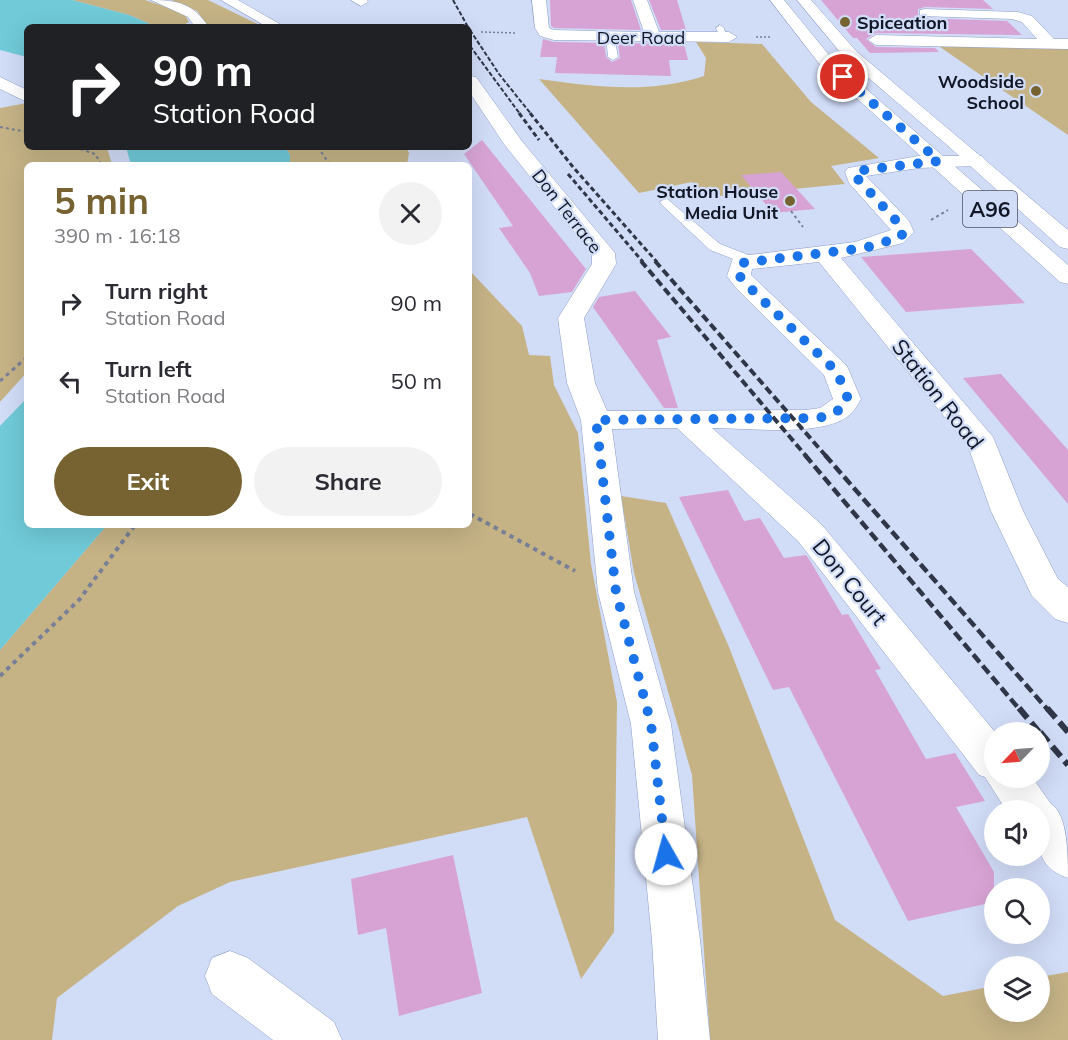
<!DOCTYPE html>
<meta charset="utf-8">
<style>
body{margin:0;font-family:Mulish,sans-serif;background:#f2f2f3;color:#2b2b33;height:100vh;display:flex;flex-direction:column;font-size:22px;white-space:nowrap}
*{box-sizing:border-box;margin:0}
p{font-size:20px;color:#7c7c81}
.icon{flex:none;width:33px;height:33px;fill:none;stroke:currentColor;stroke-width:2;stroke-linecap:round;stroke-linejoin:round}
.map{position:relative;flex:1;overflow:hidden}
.sheet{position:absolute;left:24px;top:162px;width:448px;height:366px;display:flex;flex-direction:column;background:#fff;border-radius:9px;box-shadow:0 6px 24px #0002}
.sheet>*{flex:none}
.guide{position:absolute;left:24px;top:24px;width:448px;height:126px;border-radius:9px;box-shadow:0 6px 24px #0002;background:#202124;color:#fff;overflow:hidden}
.needle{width:39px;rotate:245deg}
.tools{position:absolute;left:984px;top:722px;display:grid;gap:12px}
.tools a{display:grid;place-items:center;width:66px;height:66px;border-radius:50%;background:#fff;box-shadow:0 6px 24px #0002;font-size:30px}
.pin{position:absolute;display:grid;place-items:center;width:51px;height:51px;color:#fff;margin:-26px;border:3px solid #fff;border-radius:50%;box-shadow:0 2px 6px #0007}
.me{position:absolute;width:66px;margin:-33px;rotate:353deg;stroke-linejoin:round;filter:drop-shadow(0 0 4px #0008)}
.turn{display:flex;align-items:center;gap:21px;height:126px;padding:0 30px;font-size:27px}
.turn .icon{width:78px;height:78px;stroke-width:2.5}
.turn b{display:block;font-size:42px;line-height:51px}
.round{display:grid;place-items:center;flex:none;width:63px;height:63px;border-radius:32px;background:#f2f2f3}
.head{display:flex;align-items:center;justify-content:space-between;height:102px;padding:0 30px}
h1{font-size:36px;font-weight:700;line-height:45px;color:#776332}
.action{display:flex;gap:12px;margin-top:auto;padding:12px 30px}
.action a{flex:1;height:69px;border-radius:36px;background:#776332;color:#fff;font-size:24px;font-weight:700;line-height:69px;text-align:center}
.action a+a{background:#f2f2f3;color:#2b2b33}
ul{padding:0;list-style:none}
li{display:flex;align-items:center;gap:18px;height:78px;padding:0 30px}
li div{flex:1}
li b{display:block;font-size:22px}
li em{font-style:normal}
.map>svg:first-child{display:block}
</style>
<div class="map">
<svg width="1068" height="1040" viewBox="0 0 1068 1040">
<rect width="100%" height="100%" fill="#d1dcf7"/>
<g fill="#c5b386">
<path d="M 72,0 L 145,0 L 184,13 L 189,22 L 179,27 L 157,27 L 129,15 Z"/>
<path d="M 171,0 L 208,0 L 264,27 L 208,27 L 197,11 Z"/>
<path d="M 696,42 L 762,44 L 811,102 L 879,158 L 831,166 L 845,184 L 709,197 L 692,182 L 639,193 L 539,79 C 595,87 649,94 704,76 L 706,58 Z"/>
<path d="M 948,44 L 1068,46 L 1068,135 L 940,47 Z"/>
<path d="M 27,103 L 27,147 L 107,147 L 112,165 L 27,165 L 27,372 L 0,402 L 0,108 Z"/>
<path d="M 285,147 L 406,147 L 409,153 L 407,165 L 290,165 L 290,155 Z"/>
<path d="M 470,271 L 522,326 L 529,355 L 550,356 L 554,385 L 578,433 L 591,564 L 617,702 L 614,932 L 581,979 L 527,817 L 230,882 L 178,906 L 57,998 L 52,1040 L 0,1040 L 0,650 L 107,525 L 470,525 Z"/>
<path d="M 621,496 L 666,503 L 729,647 L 835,920 L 943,996 L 994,986 L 994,1011 L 1040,1011 L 1040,977 L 1068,972 L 1068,1040 L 710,1040 L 692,775 L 634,573 Z"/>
</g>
<g fill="#70cad8">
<path d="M 0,0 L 72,0 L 129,15 L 157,27 L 27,27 L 27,57 L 0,50 Z"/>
<path d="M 126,147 L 285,147 L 290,155 L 290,165 L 131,165 Z"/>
<path d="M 27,398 L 27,525 L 107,525 L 0,650 L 0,426 Z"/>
</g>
<g fill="#d7a3d4">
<path d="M 550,0 L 631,0 L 641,30 L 554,28 L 551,26 Z"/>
<path d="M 649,0 L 677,0 L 686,30 L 661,30 Z"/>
<path d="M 821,0 L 983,0 L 993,9 L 925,7 L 918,9 L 918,16 L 920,18 L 1007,21 L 1022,35 L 876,33 L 866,39 L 876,47 L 935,48 L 939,52 L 870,53 L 857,38 L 853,38 Z"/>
<path d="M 543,39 L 554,42 L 604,43 L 606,57 L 612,62 L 620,58 L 618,43 L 684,44 L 688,60 L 669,60 L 671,76 L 555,73 L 557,57 L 540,57 Z"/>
<path d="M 482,140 L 586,269 L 572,292 L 539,296 L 530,273 L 499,228 L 513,226 L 464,154 Z"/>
<path d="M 781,172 L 815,209 L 773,213 L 741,175 Z"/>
<path d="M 971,249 L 1025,303 L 906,312 L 861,257 Z"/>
<path d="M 635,291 L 671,337 L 657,340 L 678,408 L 664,408 L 593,307 L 599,297 Z"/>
<path d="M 1001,374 L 1068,450 L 1068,504 L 963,378 Z"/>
<path d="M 728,490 L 744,521 L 760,518 L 784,558 L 806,555 L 809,559 L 842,615 L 848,614 L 881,669 L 875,670 L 926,759 L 955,753 L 985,801 L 956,807 L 994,872 L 994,902 L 908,921 L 789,687 L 773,690 L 679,497 Z"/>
<path d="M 453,855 L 482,993 L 399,1016 L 386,928 L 358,935 L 351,879 Z"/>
</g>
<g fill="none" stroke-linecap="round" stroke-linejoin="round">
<g stroke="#8d9dc7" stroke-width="1">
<g id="lane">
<path d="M 720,25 L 724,28 L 727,39 L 720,37 L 716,28 Z"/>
<path d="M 610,33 L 614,36 L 618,57 L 613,60 L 608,57 L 606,36 Z"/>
<path d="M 666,198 L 720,244 L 759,259 L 759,265 L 749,265 L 710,250 L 662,205 L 660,202 Z"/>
</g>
</g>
<g stroke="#8d9dc7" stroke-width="1">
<g id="street">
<path d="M 151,0 C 179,0 193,4 209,27 L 195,27 L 188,17 Z"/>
<path d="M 221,0 L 238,0 L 285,27 L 267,27 Z"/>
<path d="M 351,0 L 367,0 L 368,2 L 361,6 Z"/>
<path d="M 532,0 L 546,0 L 549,28 L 554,30 L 644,32 L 633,0 L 647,0 L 659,32 L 729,32 L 737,37 L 729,42 L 554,40 L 540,36 L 535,28 Z"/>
<path d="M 925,9 L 1018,12 L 1032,16 L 1054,39 L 1068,39 L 1068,49 L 876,45 L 868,40 L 876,35 L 1037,39 L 1022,22 L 1012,19 L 920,16 L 920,10 Z"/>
<path d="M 470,76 L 476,77 L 521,140 L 615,253 L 616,264 L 584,318 L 595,383 L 607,411 L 806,410 L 820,408 L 833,399 L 824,375 L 736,288 L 727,276 L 733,258 L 741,256 L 855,242 L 891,230 L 849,183 L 845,172 L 848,168 L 919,156 L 982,156 L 985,160 L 982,164 L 975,166 L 919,168 L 866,176 L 909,221 L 914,232 L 903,243 L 841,258 L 993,437 L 1023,511 L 1058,579 L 1068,587 L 1068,623 L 1055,619 L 1032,596 L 991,511 L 968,446 L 819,262 L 752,269 L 751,275 L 847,366 L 861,399 C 857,406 853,413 847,417 C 818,437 747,428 712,428 L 822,525 L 995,732 L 994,777 L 1032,777 L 1051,804 C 1068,814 1068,857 1068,878 C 1032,865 1040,843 1040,810 L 1006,810 L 985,777 L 979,775 L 798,541 L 677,428 L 612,429 L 634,592 L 671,724 L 700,940 L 710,1040 L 658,1040 L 652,940 L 631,724 L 598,592 L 581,420 L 567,383 L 558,318 L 592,264 L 592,254 L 504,144 L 470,93 Z"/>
<path d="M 0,77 L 27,90 L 27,102 L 0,89 Z"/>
<path d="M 230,951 L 248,958 L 334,1022 L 342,1040 L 273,1040 L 212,994 L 205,976 L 212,958 Z"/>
</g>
</g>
<g stroke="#8d9dc7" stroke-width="1">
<g id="primary">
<path d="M 770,0 L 784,0 L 833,60 L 1068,265 L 1068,284 L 1060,282 L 821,66 Z"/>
<path d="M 797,0 L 811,0 L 857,52 L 1068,230 L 1068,249 L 1060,247 L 946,144 L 845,58 Z"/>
</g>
</g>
<g stroke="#778095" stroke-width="1.5" stroke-dasharray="2 2" stroke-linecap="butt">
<path d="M 481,32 L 517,33"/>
<path d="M 756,37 L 772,37"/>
</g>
<g stroke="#778095" stroke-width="2" stroke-dasharray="3 3" stroke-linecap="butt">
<path d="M 0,127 L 27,132"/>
<path d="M 75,147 L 95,154 L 102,165"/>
<path d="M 318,147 L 330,165"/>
<path d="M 791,211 L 803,227"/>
<path d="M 931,220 L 948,210"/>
</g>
<path stroke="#778095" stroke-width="3" stroke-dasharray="4 4" stroke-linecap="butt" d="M 0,381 L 27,357"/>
<g stroke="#778095" stroke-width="4" stroke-dasharray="4.5 4.5" stroke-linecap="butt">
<path d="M 470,514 L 575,571"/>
<path d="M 0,676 L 79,600 L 135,525"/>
</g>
<use href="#lane" fill="#fff" fill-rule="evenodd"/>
<use href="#street" fill="#fff" fill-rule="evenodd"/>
<use href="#primary" fill="#fff" fill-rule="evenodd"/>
<g stroke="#2f3647" stroke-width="2" stroke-dasharray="4.5 2" stroke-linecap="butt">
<path d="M 453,0 L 468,27"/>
<path d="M 470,30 L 499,74 L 531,114"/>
<path d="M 470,46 L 520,114"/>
</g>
<g stroke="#2f3647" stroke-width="3" stroke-dasharray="5 3" stroke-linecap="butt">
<path d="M 519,113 L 539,140"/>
<path d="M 530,113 L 573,167 L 657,262"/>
<path d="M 568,174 L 643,262"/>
</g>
<g stroke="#2f3647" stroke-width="4" stroke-dasharray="8 4" stroke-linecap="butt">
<path d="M 641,261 L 806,456"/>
<path d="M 655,261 L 826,456"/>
</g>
<g stroke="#2f3647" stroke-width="4.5" stroke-dasharray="10 4.5" stroke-linecap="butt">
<path d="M 805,455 L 1020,710"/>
<path d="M 825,455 L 1048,710"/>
</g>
<g stroke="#2f3647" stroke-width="6" stroke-dasharray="13 6" stroke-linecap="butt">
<path d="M 1019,708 L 1039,732"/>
<path d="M 1047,708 L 1068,732"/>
<path d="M 1040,732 L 1068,765"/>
</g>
</g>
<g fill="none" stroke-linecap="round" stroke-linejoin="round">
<path stroke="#1a73e8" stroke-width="10" stroke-dasharray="0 18" d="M 666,854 L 651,724 L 616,592 L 596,420 L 818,418 C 831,415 841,412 848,399 L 837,372 L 745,283 C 739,276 736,272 741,263 L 865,248 L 901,237 L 903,232 L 901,226 L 854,175 L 864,170 L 939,161 L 843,77"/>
</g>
<g fill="#776332" stroke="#d1dcf7" stroke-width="2">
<circle cx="845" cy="22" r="6"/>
<circle cx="1036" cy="91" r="6"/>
<circle cx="790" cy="201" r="6"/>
</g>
<g text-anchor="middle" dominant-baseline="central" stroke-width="4.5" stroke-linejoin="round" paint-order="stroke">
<g font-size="18" font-weight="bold" fill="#111726" stroke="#d1dcf7" text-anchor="end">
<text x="857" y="22" text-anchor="start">Spiceation</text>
<text x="1024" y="81">Woodside<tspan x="1024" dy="21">School</tspan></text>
<text x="778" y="191">Station House<tspan x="778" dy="21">Media Unit</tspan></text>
</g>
<g font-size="18" fill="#111726" stroke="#d1dcf7">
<text x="641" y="37">Deer Road</text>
<text transform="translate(567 211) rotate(52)">Don Terrace</text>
</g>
<rect fill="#d1dcf7" stroke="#4b5265" stroke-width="1.5" x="963" y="191" width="54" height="36" rx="4.5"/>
<g font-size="21" font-weight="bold" fill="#111726">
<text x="990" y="209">A96</text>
</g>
<g font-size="22" fill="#111726" stroke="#d1dcf7">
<text transform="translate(938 394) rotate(52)">Station Road</text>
<text transform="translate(850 582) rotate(51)">Don Court</text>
</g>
</g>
</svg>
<div class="tools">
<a><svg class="needle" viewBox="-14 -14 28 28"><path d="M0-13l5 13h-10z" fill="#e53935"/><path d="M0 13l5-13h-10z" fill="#7c7c81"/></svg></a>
<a><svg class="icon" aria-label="sound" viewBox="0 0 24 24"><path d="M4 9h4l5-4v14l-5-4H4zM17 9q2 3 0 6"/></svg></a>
<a><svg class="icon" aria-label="search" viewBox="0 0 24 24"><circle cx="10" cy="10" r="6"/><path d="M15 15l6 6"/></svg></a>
<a><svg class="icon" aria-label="layers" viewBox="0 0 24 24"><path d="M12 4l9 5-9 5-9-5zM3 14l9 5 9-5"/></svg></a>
</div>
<div class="pin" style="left:843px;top:77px;background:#d93025"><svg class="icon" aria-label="arrive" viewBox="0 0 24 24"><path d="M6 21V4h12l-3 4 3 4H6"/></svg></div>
<svg class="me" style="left:666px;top:854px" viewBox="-20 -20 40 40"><circle r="19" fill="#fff"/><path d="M0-13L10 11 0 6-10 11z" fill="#1a73e8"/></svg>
<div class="guide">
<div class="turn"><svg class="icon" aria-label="right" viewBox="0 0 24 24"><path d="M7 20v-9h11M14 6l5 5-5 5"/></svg><div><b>90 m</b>Station Road</div></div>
</div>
<section class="sheet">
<div class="head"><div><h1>5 min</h1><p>390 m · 16:18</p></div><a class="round"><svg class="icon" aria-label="close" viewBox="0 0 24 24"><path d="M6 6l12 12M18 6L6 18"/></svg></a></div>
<ul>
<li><svg class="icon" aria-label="right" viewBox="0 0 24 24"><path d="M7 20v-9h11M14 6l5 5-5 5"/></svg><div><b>Turn right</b><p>Station Road</p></div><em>90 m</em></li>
<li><svg class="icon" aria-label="left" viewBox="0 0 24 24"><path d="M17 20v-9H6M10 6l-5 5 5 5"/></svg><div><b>Turn left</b><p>Station Road</p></div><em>50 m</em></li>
</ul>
<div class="action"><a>Exit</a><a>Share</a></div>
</section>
</div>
